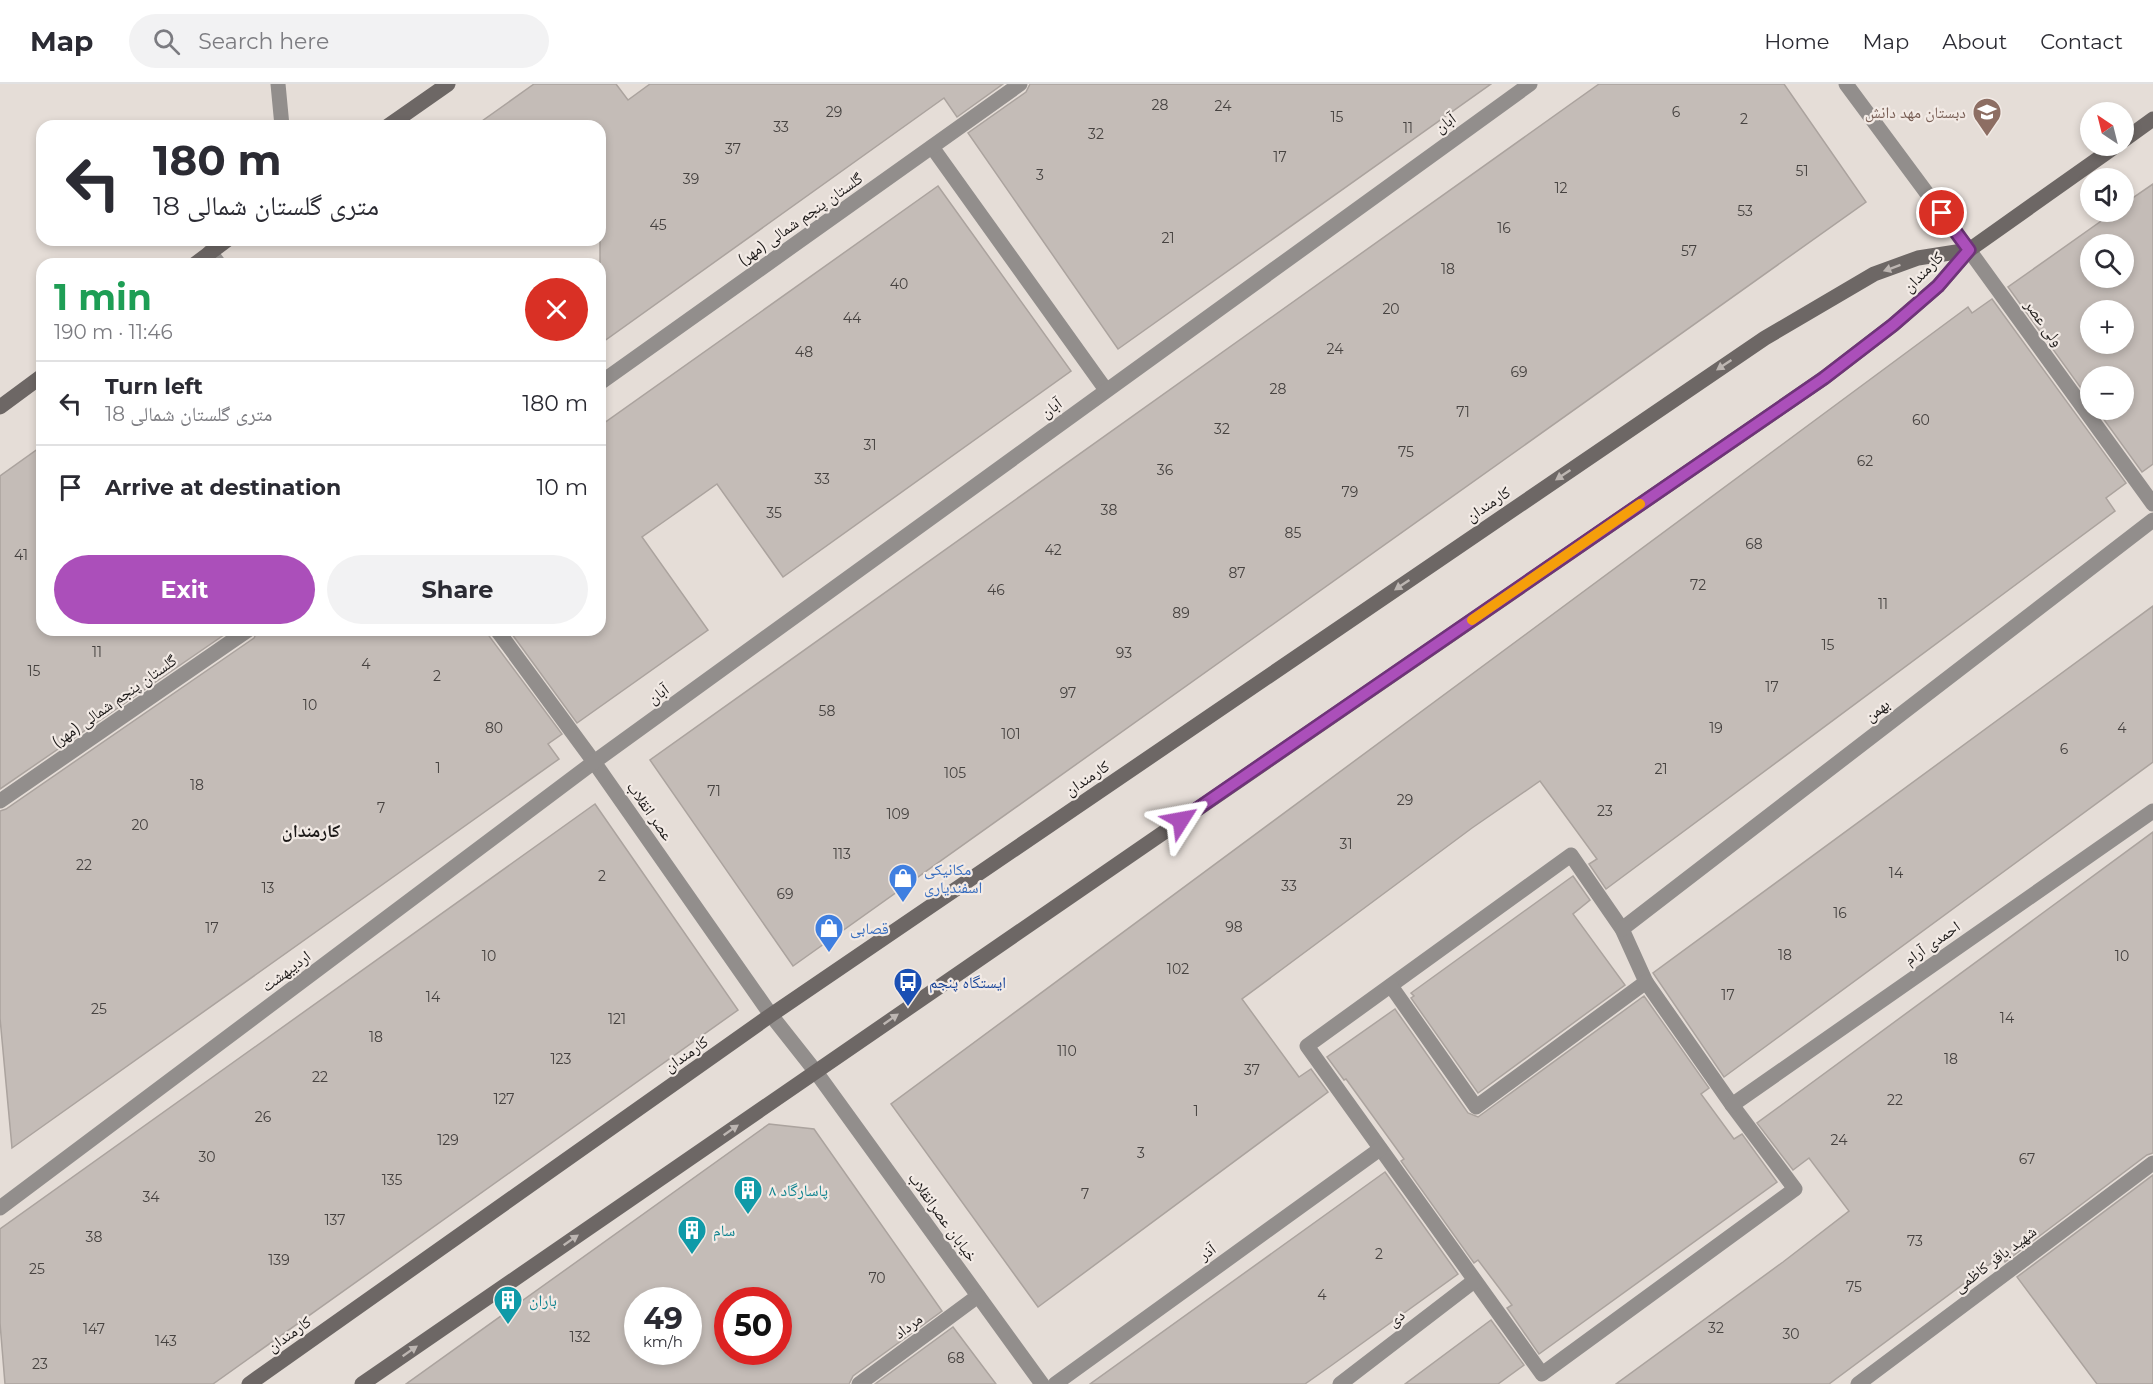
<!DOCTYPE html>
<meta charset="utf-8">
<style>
body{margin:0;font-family:Montserrat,"Noto Naskh Arabic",sans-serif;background:#f2f2f3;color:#2b2b33;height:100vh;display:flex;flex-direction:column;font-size:22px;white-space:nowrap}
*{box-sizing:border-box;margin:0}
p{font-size:20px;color:#7c7c81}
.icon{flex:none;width:33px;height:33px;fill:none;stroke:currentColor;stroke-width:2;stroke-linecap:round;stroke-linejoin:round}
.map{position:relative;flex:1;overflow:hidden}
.details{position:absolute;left:36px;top:174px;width:570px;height:378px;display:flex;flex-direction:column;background:#fff;border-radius:18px;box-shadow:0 3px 9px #0003}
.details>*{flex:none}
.top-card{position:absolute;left:36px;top:36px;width:570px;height:126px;border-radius:18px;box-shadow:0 3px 9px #0003;background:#fff;color:#2b2b33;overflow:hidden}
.needle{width:39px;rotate:325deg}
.controls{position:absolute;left:2080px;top:18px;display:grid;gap:12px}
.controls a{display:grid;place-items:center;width:54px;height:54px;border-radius:50%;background:#fff;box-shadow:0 3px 9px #0003;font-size:30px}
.speed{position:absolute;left:624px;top:1203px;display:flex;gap:12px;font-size:30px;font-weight:700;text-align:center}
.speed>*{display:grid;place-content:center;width:78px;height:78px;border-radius:50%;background:#fff;box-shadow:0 3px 9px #0003;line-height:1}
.speed small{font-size:15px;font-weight:400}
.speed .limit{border:9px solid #d22;background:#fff;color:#111}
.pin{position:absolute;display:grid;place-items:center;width:51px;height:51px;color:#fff;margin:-26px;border:3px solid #fff;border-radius:50%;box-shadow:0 2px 6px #0007}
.me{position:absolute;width:66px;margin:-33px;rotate:56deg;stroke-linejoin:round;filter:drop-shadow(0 0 4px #0008)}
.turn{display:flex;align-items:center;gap:21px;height:126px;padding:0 18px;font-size:27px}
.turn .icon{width:78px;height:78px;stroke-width:2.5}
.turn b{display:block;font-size:42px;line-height:51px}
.round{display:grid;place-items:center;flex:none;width:63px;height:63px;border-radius:32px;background:#f2f2f3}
.overview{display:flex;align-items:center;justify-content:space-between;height:102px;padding:0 18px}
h1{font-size:36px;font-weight:700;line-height:45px;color:#1e9e55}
.action{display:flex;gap:12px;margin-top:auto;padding:12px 18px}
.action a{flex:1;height:69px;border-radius:36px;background:#ab4fba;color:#fff;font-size:24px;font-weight:700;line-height:69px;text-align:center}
.action a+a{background:#f2f2f3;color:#2b2b33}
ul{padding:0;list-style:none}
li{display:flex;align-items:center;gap:18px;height:84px;padding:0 18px;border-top:2px solid #e1e1e2}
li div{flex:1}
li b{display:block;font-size:22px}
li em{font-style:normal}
header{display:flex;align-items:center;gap:36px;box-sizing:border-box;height:84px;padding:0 30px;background:#fff;border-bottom:2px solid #e1e1e2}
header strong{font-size:28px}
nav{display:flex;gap:33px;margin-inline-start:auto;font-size:21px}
.search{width:420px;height:54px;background:#f2f2f3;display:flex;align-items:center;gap:15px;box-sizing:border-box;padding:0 21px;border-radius:33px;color:#7c7c81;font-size:22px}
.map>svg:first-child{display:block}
</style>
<header>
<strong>Map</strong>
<div class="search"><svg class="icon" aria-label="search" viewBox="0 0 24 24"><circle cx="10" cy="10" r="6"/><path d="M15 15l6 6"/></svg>Search here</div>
<nav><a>Home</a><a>Map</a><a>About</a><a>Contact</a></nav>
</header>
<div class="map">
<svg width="2153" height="1300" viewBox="0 0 2153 1300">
<rect width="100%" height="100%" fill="#e5ddd7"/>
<g fill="#c4bcb7" stroke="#aba39e" stroke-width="1.5" fill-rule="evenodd">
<path d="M 534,0 L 616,0 L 628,16 L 650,0 L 1003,0 L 957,33 L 944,14 L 600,260 L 600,42 L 475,42 Z"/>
<path d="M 1030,0 L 1491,0 L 1118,265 L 968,49 L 1026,8 Z"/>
<path d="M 1599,0 L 1784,0 L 1866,118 L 793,882 L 650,676 Z"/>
<path d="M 2153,100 L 2153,380 L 2142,388 L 2097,326 L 2124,326 L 2124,292 L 2091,292 L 2091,318 L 2008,203 L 2114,128 L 2124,128 L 2124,120 ZM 2091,160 L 2124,160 L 2124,194 L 2091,194 ZM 2091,226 L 2124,226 L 2124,260 L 2091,260 Z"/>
<path d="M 938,102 L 1071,287 L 783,493 L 717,400 L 669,434 L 642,453 L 708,546 L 577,639 L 509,546 L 600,546 L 600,342 Z"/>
<path d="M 1992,215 L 2126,399 L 2106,414 L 2115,427 L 1606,805 L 1589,780 L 1597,775 L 1540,697 L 1472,744 L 1242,915 L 1299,993 L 1311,985 L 1328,1008 L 1038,1223 L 891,1020 L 1968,223 L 1972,229 Z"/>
<path d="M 42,362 L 42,546 L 231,546 L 0,705 L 0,392 Z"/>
<path d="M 2153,522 L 2153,678 L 1724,993 L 1653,889 Z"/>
<path d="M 258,546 L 487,546 L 489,552 L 562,650 L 548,660 L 559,675 L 12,1064 L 0,934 L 0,727 L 6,725 L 254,554 Z"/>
<path d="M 595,720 L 738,926 L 213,1300 L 5,1300 L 0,1239 L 0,1145 Z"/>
<path d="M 2153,748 L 2153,1069 L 2147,1071 L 2005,1178 L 2001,1172 L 1829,1300 L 1616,1300 L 1783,1178 L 1849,1127 L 1809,1074 L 1793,1086 L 1757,1039 Z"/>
<path d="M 1573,792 L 1590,816 L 1573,830 L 1625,901 L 1478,1009 L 1411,914 L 1414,912 L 1411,909 Z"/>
<path d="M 1644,912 L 1709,1004 L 1701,1010 L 1734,1055 L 1742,1050 L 1777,1098 L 1539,1270 L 1507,1224 L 1512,1221 L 1478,1176 L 1474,1179 L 1401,1077 L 1404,1075 L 1346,995 L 1344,996 L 1327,973 L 1395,925 L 1468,1029 L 1478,1033 Z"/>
<path d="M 769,1040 L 814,1045 L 942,1227 L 853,1292 L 849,1300 L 406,1300 ZM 638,1216 L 688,1216 L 688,1268 L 638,1268 ZM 728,1216 L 778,1216 L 778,1268 L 728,1268 Z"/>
<path d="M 1385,1088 L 1458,1190 L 1332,1281 L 1305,1300 L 1090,1300 Z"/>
<path d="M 2153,1091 L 2153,1300 L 2097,1300 L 2017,1193 Z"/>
<path d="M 1491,1236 L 1524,1281 L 1498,1300 L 1405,1300 Z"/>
<path d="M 953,1243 L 996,1300 L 875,1300 Z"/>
</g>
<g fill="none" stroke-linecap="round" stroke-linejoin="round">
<g stroke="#928e8c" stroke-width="15">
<path d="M 278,0 L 282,42"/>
<path d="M 1846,0 L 1969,166 L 2153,420"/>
<path d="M 932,63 L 1106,306"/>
<path d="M 210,168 L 219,180"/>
<path d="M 600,299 L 1020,0"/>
<path d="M 497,546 L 594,678 L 771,931 L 816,988 L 1042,1300"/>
<path d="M 0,717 L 248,546"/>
<path d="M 1571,771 L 1622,845 L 1646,898 L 1732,1021 L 1795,1105 L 1542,1290 L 1307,962 Z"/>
<path d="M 1622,845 L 2153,436"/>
<path d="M 1391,902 L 1476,1023 L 1646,898"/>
<path d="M 1732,1021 L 2153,727"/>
<path d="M 0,1124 L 594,678 L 1530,0"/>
<path d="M 859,1300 L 978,1212"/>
<path d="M 1055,1300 L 1380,1065"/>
<path d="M 1340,1300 L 1474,1197"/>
<path d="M 1858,1300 L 2153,1079"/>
</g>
<g stroke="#6d6765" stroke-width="15">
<path d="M 388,42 L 448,0"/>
<path d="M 2124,56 L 2153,35"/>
<path d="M 195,180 L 227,156"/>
<path d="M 0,323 L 42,292"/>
<path d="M 249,1300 L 771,931 L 1765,254 L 1874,190 L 1918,174 L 1969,166"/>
<path d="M 362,1300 L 1824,294 L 1893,241 L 1938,202 L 1969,166 L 2116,62"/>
</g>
</g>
<defs><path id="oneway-solid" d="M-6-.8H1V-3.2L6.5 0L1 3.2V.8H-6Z" transform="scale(1.5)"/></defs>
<g fill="#bdb6b2">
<use href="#oneway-solid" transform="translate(1892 184) rotate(160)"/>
<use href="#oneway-solid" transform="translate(1724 281) rotate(146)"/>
<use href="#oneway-solid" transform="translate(1563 391) rotate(146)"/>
<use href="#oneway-solid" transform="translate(1402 501) rotate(146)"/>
<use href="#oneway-solid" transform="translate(891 935) rotate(-35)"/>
<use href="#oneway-solid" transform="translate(731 1046) rotate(-35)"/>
<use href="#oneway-solid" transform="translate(571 1156) rotate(-35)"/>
<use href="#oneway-solid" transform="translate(410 1267) rotate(-35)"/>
</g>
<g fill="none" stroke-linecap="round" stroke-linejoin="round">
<g stroke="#6f3379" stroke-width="15">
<path id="route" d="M 1181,736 L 1824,294 L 1893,241 L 1938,202 L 1969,166 L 1942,129"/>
</g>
<use href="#route" stroke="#ab4fba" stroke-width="10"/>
<path stroke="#f59e0b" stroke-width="10" d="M 1472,536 L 1640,420"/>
</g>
<defs>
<g id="school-pin" transform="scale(1.5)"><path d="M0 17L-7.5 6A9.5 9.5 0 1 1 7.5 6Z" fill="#8d6e63" stroke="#f2eae5"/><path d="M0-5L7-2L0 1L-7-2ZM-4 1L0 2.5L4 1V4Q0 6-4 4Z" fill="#fff"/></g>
<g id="shop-pin" transform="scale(1.5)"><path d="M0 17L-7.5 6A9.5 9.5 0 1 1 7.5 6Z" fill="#3f7fe0" stroke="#f2eae5"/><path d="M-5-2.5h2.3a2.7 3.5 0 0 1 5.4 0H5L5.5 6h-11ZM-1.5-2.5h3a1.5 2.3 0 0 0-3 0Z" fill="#fff"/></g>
<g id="bus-pin" transform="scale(1.5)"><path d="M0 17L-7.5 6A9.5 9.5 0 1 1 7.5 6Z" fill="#1a4fb4" stroke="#f2eae5"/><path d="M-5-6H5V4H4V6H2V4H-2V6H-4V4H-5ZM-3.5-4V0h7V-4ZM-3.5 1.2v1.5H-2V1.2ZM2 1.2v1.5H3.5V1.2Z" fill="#fff"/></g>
<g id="building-pin" transform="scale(1.5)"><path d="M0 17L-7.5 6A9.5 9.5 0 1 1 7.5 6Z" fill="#0f9aa8" stroke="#f2eae5"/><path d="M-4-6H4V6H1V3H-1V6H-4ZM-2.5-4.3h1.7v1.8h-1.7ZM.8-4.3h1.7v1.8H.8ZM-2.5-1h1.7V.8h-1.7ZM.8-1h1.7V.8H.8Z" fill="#fff"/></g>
</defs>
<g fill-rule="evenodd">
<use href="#school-pin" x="1987" y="28"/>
<use href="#shop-pin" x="903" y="794"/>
<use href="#shop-pin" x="829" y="844"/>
<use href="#bus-pin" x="908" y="898"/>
<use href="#building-pin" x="748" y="1106"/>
<use href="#building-pin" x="692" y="1146"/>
<use href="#building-pin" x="508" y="1216"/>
</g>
<g text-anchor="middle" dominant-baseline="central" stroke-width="4.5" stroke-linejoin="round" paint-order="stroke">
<g font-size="14" fill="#464240">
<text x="1160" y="21">28</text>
<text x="1223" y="22">24</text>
<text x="834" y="28">29</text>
<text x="1676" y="28">6</text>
<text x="1337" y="33">15</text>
<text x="1744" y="35">2</text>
<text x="781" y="43">33</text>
<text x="1408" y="44">11</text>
<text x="1096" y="50">32</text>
<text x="733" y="65">37</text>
<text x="1280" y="73">17</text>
<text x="1802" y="87">51</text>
<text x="1040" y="91">3</text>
<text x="691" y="95">39</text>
<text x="1561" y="104">12</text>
<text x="1745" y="127">53</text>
<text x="658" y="141">45</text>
<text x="1504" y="144">16</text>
<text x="1168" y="154">21</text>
<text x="1689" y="167">57</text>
<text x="1448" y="185">18</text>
<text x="899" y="200">40</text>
<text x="1391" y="225">20</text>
<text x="852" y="234">44</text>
<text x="1335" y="265">24</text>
<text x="804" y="268">48</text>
<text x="1519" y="288">69</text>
<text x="1278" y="305">28</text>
<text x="1463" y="328">71</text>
<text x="1921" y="336">60</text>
<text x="1222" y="345">32</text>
<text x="870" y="361">31</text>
<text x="1406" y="368">75</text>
<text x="1865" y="377">62</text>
<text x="1165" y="386">36</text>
<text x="822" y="395">33</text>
<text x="1350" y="408">79</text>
<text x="1109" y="426">38</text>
<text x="774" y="429">35</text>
<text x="1293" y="449">85</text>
<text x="1754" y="460">68</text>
<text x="1053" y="466">42</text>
<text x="21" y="471">41</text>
<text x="1237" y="489">87</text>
<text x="1698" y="501">72</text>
<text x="996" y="506">46</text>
<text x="1883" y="520">11</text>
<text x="1181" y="529">89</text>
<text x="1828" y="561">15</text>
<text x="97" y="568">11</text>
<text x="1124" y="569">93</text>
<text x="366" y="580">4</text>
<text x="34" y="587">15</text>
<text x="437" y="592">2</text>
<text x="1772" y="603">17</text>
<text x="1068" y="609">97</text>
<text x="310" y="621">10</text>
<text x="827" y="627">58</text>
<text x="494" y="644">80</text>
<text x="1716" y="644">19</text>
<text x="2122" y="644">4</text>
<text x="1011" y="650">101</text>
<text x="2064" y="665">6</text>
<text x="438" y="684">1</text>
<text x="1661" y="685">21</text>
<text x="955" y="689">105</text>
<text x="197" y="701">18</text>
<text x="714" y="707">71</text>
<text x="1405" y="716">29</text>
<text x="381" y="724">7</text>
<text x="1605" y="727">23</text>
<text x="898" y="730">109</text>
<text x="140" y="741">20</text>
<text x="1346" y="760">31</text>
<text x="842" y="770">113</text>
<text x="84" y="781">22</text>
<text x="1896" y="789">14</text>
<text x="602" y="792">2</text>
<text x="1289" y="802">33</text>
<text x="268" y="804">13</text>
<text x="785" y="810">69</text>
<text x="1840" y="829">16</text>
<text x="1234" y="843">98</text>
<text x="212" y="844">17</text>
<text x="1785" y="871">18</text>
<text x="489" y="872">10</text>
<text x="2122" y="872">10</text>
<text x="1178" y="885">102</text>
<text x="1728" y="911">17</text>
<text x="433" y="913">14</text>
<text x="99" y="925">25</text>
<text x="2007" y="934">14</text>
<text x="617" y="935">121</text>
<text x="376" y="953">18</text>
<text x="1067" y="967">110</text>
<text x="561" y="975">123</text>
<text x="1951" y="975">18</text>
<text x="1252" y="986">37</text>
<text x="320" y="993">22</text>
<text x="504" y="1015">127</text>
<text x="1895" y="1016">22</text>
<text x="1196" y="1027">1</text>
<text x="263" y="1033">26</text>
<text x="448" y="1056">129</text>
<text x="1839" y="1056">24</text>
<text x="1141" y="1069">3</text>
<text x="207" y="1073">30</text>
<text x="2027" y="1075">67</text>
<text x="392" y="1096">135</text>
<text x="1085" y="1110">7</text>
<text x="151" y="1113">34</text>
<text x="335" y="1136">137</text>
<text x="94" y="1153">38</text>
<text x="1915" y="1157">73</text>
<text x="1379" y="1170">2</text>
<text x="279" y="1176">139</text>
<text x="37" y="1185">25</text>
<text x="877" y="1194">70</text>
<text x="1854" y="1203">75</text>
<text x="1322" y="1211">4</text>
<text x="1716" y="1244">32</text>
<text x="94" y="1245">147</text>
<text x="1791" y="1250">30</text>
<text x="580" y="1253">132</text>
<text x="166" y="1257">143</text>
<text x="956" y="1274">68</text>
<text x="40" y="1280">23</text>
</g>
<g font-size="16" fill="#785e54" stroke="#f2eae5" text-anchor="end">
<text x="1966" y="28">دبستان مهد دانش</text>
</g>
<g font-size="16" fill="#1c1918" stroke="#f2eae5">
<text transform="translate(1445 39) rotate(-36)">آبان</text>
<text transform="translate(800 135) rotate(-35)">گلستان پنجم شمالی (مهر)</text>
<text transform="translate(1923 188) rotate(-45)">کارمندان</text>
<text transform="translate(2044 239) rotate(54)">ولی عصر</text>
<text transform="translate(1051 324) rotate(-36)">آبان</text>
<text transform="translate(1488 420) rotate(-34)">کارمندان</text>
<text transform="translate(658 610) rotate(-36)">آبان</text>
<text transform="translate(114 617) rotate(-35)">گلستان پنجم شمالی (مهر)</text>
<text transform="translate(1877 626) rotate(-38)">بهمن</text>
<text transform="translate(1087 694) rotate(-34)">کارمندان</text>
<text transform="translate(650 727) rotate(55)">عصر انقلاب</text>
<text transform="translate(1932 859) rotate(-35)">احمدی آرام</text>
<text transform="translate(286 887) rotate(-37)">اردیبهشت</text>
<text transform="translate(686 970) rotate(-35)">کارمندان</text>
<text transform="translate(943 1133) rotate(54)">خیابان عصرانقلاب</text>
<text transform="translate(1207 1168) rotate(-36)">آذر</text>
<text transform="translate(1995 1175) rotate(-37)">شهید باقر کاظمی</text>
<text transform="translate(1396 1234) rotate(-38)">دی</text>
<text transform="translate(908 1242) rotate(-37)">مرداد</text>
<text transform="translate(289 1250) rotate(-35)">کارمندان</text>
</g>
<g font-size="16" fill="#366cbe" stroke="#f2eae5" text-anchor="start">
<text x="924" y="785">مکانیکی<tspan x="924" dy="18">اسفندیاری</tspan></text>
<text x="850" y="844">قصابی</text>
</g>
<g font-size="16" fill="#164399" stroke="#f2eae5" text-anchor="start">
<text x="929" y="898">ایستگاه پنجم</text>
</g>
<g font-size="16" fill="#0d838f" stroke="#f2eae5" text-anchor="start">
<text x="769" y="1106">پاسارگاد ۸</text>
<text x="713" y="1146">سام</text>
<text x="529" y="1216">باران</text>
</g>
<g font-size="18" font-weight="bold" fill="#1c1918" stroke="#f2eae5">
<text x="311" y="747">کارمندان</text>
</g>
</g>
</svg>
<div class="controls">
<a><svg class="needle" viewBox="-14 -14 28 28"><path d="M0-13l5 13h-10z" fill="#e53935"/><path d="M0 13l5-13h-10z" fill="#7c7c81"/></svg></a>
<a><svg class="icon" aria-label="sound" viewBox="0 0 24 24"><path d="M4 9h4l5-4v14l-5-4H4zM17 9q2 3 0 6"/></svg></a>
<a><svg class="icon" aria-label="search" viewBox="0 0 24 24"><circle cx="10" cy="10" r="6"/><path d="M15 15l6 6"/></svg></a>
<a>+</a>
<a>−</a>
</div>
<div class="speed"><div>49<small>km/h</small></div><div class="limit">50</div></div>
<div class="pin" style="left:1942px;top:129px;background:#d93025"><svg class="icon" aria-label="arrive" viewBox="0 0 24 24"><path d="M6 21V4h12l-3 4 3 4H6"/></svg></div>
<svg class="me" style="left:1181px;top:736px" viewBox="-20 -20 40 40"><path d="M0-17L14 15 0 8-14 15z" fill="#ab4fba" stroke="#fff" stroke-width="4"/></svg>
<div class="top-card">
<div class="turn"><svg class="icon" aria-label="left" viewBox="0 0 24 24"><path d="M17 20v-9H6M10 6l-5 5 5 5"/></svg><div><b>180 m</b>18 متری گلستان شمالی</div></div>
</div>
<section class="details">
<div class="overview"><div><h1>1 min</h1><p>190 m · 11:46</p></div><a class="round" style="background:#d93025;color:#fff"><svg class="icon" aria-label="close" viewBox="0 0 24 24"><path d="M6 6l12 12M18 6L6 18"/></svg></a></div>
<ul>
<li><svg class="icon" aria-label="left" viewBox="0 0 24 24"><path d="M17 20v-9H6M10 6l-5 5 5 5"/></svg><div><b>Turn left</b><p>18 متری گلستان شمالی</p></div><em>180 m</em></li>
<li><svg class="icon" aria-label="arrive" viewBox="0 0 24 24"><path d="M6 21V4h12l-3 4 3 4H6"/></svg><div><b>Arrive at destination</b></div><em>10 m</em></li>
</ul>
<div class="action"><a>Exit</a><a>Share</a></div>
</section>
</div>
